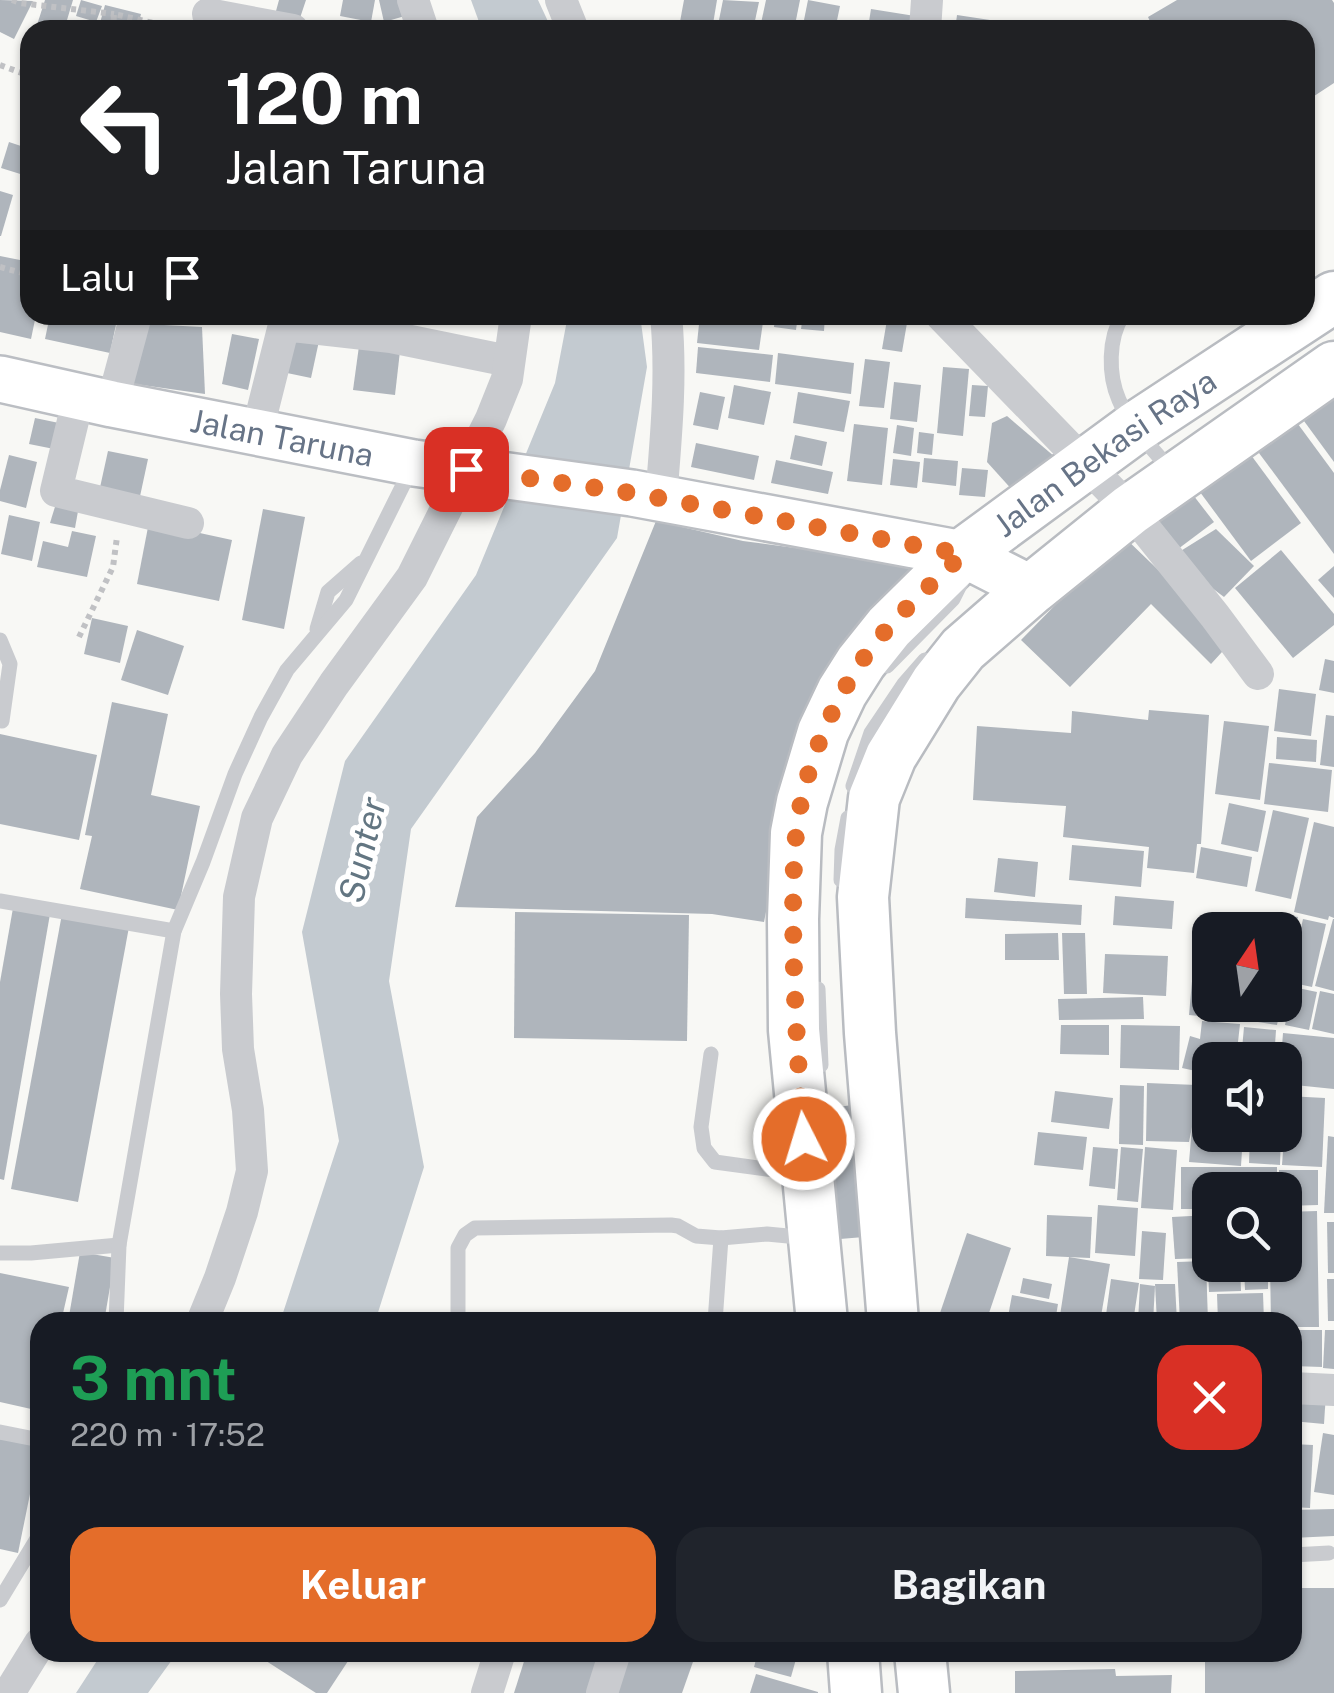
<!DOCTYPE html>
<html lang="id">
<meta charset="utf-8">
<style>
body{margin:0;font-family:"Public Sans",sans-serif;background:#20242c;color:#f1f3f6;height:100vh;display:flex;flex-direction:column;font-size:38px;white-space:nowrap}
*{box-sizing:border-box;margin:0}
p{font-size:32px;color:#9ea1a6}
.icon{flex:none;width:55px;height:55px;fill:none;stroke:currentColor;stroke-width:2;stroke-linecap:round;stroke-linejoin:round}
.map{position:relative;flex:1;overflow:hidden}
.panel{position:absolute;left:30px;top:1312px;width:1272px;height:350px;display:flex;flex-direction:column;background:#171b24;border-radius:30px;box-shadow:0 2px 8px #0004}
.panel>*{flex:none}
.hud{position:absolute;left:20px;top:20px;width:1295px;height:305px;border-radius:30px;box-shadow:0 2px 8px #0004;background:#202124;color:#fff;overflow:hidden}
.needle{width:65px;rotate:13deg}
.fabs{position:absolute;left:1192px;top:912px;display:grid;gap:20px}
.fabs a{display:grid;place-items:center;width:110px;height:110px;border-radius:20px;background:#171b24;box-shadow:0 2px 8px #0004;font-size:50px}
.pin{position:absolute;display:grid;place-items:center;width:85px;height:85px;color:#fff;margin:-42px;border-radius:20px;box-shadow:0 5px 15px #0006}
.me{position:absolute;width:110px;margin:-55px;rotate:355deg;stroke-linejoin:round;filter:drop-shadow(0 0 8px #0008)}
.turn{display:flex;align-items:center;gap:35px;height:210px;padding:0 40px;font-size:45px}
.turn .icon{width:130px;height:130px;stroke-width:2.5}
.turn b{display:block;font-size:70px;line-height:85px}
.then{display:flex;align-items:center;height:95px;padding:0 40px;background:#0003;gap:20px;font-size:38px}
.round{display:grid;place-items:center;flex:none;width:105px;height:105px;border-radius:30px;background:#20242c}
.headline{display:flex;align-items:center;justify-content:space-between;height:170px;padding:0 40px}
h1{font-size:60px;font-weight:700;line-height:75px;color:#1e9e55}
.primary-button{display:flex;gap:20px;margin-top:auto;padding:20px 40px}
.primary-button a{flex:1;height:115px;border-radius:30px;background:#e46d2a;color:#fff;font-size:40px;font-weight:700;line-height:115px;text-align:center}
.primary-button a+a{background:#20242c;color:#f1f3f6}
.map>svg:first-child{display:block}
</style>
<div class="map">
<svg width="1334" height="1693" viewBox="0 0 1334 1693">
<rect width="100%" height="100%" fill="#f8f8f5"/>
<g fill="#c3cad0">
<path d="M 471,0 L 538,0 L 552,30 L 482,30 Z"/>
<path d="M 568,315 L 640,315 L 647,367 L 617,538 L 411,829 L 389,981 L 424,1167 L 375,1322 L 280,1322 L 339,1141 L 302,932 L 345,761 L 476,575 L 555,383 Z"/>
<path d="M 102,1653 L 102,1652 L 177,1653 L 148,1693 L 76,1693 Z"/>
</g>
<g fill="#afb5bc">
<path d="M 0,0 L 33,1 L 14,39 L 0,32 Z"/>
<path d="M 45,0 L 73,0 L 64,30 L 36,28 Z"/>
<path d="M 81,0 L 102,6 L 96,22 L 76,16 Z"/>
<path d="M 279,0 L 306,0 L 300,18 L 276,11 Z"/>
<path d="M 343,0 L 375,0 L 371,22 L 340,16 Z"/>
<path d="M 379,0 L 401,0 L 405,16 L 384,22 Z"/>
<path d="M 684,0 L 717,0 L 712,30 L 679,27 Z"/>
<path d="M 723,0 L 759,2 L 753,30 L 717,30 Z"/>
<path d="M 766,0 L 800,0 L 794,30 L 760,28 Z"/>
<path d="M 808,0 L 840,6 L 835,30 L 802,30 Z"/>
<path d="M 1177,0 L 1332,0 L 1334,3 L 1334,83 L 1305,102 L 1305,30 L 1154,30 L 1148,17 Z"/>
<path d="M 105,5 L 141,14 L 137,30 L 98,30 Z"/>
<path d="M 871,9 L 915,16 L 913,30 L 868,28 Z"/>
<path d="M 957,15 L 1042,28 L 1042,30 L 955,30 Z"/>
<path d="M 9,142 L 30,149 L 30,177 L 1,168 Z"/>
<path d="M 0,191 L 13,195 L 1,236 L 0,236 Z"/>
<path d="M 0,256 L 30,262 L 30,315 L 36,315 L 31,339 L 0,332 Z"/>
<path d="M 50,315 L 118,315 L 110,353 L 45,339 Z"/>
<path d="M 700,315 L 763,322 L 759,350 L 697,343 Z"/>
<path d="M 775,315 L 798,315 L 796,330 L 774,327 Z"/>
<path d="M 803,315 L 825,315 L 824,331 L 801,329 Z"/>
<path d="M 887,320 L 907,323 L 902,352 L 882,349 Z"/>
<path d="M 145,324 L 202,327 L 205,394 L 128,383 Z"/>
<path d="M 232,334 L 259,339 L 248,390 L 222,384 Z"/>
<path d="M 295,335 L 319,341 L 311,378 L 287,373 Z"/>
<path d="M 359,346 L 400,351 L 395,395 L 353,390 Z"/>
<path d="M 698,347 L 773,355 L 770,382 L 696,373 Z"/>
<path d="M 778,353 L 854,363 L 851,394 L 775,384 Z"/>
<path d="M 865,359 L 890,362 L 884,408 L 859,406 Z"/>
<path d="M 943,367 L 969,369 L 963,436 L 937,433 Z"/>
<path d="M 894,382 L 921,385 L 917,422 L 890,419 Z"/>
<path d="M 734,385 L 771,392 L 764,425 L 728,418 Z"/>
<path d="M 972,385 L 988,386 L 985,417 L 969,416 Z"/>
<path d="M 700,392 L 725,397 L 718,430 L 693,425 Z"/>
<path d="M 798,392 L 850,401 L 844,432 L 793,423 Z"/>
<path d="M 1334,399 L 1334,462 L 1304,421 Z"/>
<path d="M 1007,416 L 1055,457 L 1015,493 L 987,462 L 992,423 Z"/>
<path d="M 35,418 L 59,423 L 54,449 L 29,444 Z"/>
<path d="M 1295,420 L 1334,473 L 1334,554 L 1256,449 Z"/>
<path d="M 854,424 L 888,428 L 882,485 L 847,481 Z"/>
<path d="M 897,425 L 914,428 L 911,456 L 893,453 Z"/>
<path d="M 919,432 L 934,434 L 932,455 L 917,453 Z"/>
<path d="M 795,435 L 827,442 L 822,466 L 790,459 Z"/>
<path d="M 696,443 L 759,456 L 754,480 L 691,467 Z"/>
<path d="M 108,451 L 148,459 L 139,501 L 99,492 Z"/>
<path d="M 1248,451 L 1301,523 L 1251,561 L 1197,488 Z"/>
<path d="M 9,455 L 37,462 L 26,508 L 0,501 L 0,490 Z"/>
<path d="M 924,458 L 958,461 L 956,486 L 922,482 Z"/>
<path d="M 893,459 L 920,462 L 917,488 L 890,485 Z"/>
<path d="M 776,460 L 833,472 L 828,494 L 771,483 Z"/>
<path d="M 962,468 L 988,470 L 985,497 L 959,495 Z"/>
<path d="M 1190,491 L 1214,522 L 1170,555 L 1146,525 Z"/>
<path d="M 58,497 L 80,500 L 75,528 L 50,523 Z"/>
<path d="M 263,509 L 305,517 L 284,629 L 242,620 Z"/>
<path d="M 9,515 L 40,522 L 32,561 L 1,554 Z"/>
<path d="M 656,521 L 743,541 L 914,564 L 844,668 L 786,811 L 764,922 L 712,914 L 455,907 L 477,817 L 535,753 L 595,671 Z"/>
<path d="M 149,522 L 232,540 L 219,601 L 137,584 Z"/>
<path d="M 1216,529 L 1254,566 L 1224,597 L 1171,557 Z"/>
<path d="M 72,531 L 96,536 L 87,577 L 37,567 L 43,541 L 68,547 Z"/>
<path d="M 1123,536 L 1232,641 L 1211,664 L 1151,604 L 1070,687 L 1021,640 Z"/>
<path d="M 1281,550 L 1334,614 L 1334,625 L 1293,658 L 1235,588 Z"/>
<path d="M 1334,566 L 1334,598 L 1318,580 Z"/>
<path d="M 92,618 L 128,626 L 120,663 L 84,654 Z"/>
<path d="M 137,630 L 184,646 L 168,695 L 121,680 Z"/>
<path d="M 1325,659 L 1334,661 L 1334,693 L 1319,690 Z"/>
<path d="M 1279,689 L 1316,694 L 1311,736 L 1274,731 Z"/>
<path d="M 112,702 L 168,714 L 151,795 L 200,806 L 178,910 L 80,889 L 92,836 L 85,835 Z"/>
<path d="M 1149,710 L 1209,715 L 1201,844 L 1197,844 L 1194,873 L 1147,868 L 1149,847 L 1063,837 L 1066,806 L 973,800 L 977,726 L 1071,733 L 1072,711 L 1148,720 Z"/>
<path d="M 1326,715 L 1334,716 L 1334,767 L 1320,765 Z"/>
<path d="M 1224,721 L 1269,726 L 1260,800 L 1215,794 Z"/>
<path d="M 0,734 L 97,755 L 79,840 L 0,824 Z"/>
<path d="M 1277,737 L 1317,740 L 1316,762 L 1276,759 Z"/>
<path d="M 1269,763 L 1332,770 L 1328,812 L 1264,804 Z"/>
<path d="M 1229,803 L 1266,811 L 1258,852 L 1221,844 Z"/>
<path d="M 1273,810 L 1309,818 L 1291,899 L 1255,891 Z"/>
<path d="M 1314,822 L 1334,827 L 1334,918 L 1329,916 L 1328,920 L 1294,912 Z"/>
<path d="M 1072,845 L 1144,851 L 1141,887 L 1069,880 Z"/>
<path d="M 1201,847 L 1252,857 L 1247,887 L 1196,878 Z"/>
<path d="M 998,858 L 1038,862 L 1035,897 L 994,892 Z"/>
<path d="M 1115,896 L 1174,901 L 1172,929 L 1113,925 Z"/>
<path d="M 966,898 L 1082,905 L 1081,925 L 965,918 Z"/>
<path d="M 13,908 L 50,914 L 4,1180 L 0,1179 L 0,982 Z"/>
<path d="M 515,912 L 689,915 L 687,1041 L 514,1038 Z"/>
<path d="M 62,914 L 129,927 L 78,1202 L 11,1189 Z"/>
<path d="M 1279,914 L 1298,917 L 1287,974 L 1285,973 L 1285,930 L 1276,930 Z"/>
<path d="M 1303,919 L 1326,924 L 1312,987 L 1289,982 Z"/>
<path d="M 1333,919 L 1334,919 L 1334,991 L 1315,986 Z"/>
<path d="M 1058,933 L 1059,960 L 1005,960 L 1005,934 Z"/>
<path d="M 1062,933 L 1085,933 L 1087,994 L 1064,994 Z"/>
<path d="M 1105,954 L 1168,956 L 1166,996 L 1103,993 Z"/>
<path d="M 1194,959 L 1210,960 L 1210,1005 L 1242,1005 L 1241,1020 L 1189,1015 Z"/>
<path d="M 1293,987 L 1317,992 L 1309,1030 L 1285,1025 Z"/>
<path d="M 1320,991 L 1334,994 L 1334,1034 L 1312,1029 Z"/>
<path d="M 1143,997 L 1144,1019 L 1059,1020 L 1058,999 Z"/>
<path d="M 1262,1005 L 1281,1005 L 1277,1025 L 1258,1022 Z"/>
<path d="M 1202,1021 L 1240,1024 L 1236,1060 L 1210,1060 L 1210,1065 L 1207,1065 L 1205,1073 L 1182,1068 L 1190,1036 L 1200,1039 Z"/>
<path d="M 1061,1025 L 1109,1025 L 1109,1055 L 1060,1054 Z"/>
<path d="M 1121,1025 L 1180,1026 L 1179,1070 L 1120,1068 Z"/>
<path d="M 1244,1027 L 1276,1030 L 1274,1060 L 1241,1060 Z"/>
<path d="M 1283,1033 L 1334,1038 L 1334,1089 L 1285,1084 L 1285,1060 L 1281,1060 Z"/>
<path d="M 1147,1083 L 1197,1085 L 1192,1117 L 1210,1118 L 1210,1135 L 1243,1135 L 1241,1166 L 1189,1162 L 1192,1127 L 1189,1142 L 1146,1141 Z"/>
<path d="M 1201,1083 L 1210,1084 L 1210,1116 L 1199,1115 Z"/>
<path d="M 1120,1085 L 1144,1086 L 1143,1145 L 1119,1144 Z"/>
<path d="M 1055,1091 L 1113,1098 L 1109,1129 L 1051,1122 Z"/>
<path d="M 1287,1096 L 1325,1098 L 1322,1167 L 1282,1165 Z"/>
<path d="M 853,1105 L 864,1237 L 840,1239 L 829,1108 Z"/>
<path d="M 1038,1132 L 1087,1137 L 1083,1170 L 1034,1165 Z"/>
<path d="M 1250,1135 L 1281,1135 L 1280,1165 L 1249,1163 Z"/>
<path d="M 1328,1136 L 1334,1137 L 1334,1213 L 1324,1213 Z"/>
<path d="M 1093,1147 L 1118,1149 L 1115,1189 L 1089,1186 Z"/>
<path d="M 1121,1147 L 1143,1149 L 1138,1202 L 1117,1200 Z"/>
<path d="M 1145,1147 L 1177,1150 L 1173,1210 L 1141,1208 Z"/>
<path d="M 1181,1167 L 1277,1167 L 1277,1190 L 1210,1190 L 1210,1209 L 1181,1209 Z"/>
<path d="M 1279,1170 L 1318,1170 L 1318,1205 L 1285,1206 L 1285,1190 L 1279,1190 Z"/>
<path d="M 1098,1205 L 1138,1208 L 1135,1256 L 1095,1253 Z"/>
<path d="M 1317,1211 L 1319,1327 L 1292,1327 L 1292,1322 L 1271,1322 L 1270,1265 L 1285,1265 L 1285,1212 Z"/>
<path d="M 1047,1215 L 1092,1217 L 1090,1258 L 1046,1256 Z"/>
<path d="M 1210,1215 L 1210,1258 L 1175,1259 L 1172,1217 Z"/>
<path d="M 1327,1222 L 1334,1222 L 1334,1273 L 1328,1273 Z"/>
<path d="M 1142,1231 L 1166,1233 L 1163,1280 L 1139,1279 Z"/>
<path d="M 967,1233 L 1011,1248 L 986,1322 L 947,1322 L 938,1319 Z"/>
<path d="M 80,1252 L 115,1258 L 104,1322 L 68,1322 Z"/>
<path d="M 1069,1257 L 1110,1264 L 1100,1322 L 1059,1322 Z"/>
<path d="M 1206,1261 L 1208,1322 L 1180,1322 L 1177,1262 Z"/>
<path d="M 1208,1265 L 1240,1265 L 1241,1291 L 1209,1292 Z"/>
<path d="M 1244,1265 L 1268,1265 L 1268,1289 L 1245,1290 Z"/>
<path d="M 0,1273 L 69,1287 L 61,1322 L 40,1322 L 40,1411 L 0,1402 Z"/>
<path d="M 1023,1278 L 1052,1284 L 1049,1299 L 1020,1293 Z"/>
<path d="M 1111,1279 L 1139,1283 L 1133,1322 L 1105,1322 Z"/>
<path d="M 1327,1279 L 1334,1279 L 1334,1321 L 1328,1321 Z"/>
<path d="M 1140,1284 L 1155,1286 L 1153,1322 L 1138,1322 Z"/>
<path d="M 1155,1284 L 1175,1284 L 1177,1322 L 1157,1322 Z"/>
<path d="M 1263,1293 L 1264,1322 L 1218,1322 L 1217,1294 Z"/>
<path d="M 1012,1295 L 1058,1304 L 1055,1322 L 1007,1322 Z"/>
<path d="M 1292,1330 L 1322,1330 L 1322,1367 L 1292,1366 Z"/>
<path d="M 1325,1330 L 1334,1330 L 1334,1369 L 1323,1368 Z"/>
<path d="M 1292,1390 L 1326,1393 L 1324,1424 L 1292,1421 Z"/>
<path d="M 1323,1433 L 1334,1435 L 1334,1495 L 1314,1492 Z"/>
<path d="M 0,1439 L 40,1445 L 18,1553 L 0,1549 Z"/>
<path d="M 1292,1444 L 1313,1445 L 1310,1508 L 1292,1507 Z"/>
<path d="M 1334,1509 L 1334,1536 L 1292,1538 L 1292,1510 Z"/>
<path d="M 1292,1588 L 1334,1588 L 1334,1693 L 1205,1693 L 1205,1652 L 1292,1652 Z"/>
<path d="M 267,1652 L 348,1652 L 352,1655 L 327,1693 L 316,1693 L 263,1659 Z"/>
<path d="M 527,1652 L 609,1652 L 595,1693 L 514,1693 Z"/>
<path d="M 623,1652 L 674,1652 L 694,1659 L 682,1693 L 609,1693 Z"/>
<path d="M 758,1652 L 798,1652 L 791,1677 L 754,1667 Z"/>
<path d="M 1115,1669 L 1116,1676 L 1172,1675 L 1171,1693 L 1015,1693 L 1015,1671 Z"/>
<path d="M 756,1674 L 818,1692 L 818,1693 L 750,1693 Z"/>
</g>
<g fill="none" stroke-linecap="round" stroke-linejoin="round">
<g stroke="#bbbec3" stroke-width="50">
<g id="secondary">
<path id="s1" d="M 0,379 L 112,404 L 414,463 L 632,493 L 963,554 L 1032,589"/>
</g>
</g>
<g stroke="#b9bcc1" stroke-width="55">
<g id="primary">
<path id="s2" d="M 822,1322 L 794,1030 L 793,919 L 796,833 L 802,802 L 823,732 L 842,692 L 861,662 L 889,627 L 963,554 L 1136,427 L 1334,297"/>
<path d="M 893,1322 L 870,1033 L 863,897 L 874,798 L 891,756 L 936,683 L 963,649 L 1032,589 L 1130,510 L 1334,367"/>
<path d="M 853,1652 L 856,1693"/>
<path d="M 920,1652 L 924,1693"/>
</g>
</g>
<g stroke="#c0c1c4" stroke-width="6" stroke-dasharray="5 5" stroke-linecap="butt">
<path d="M 12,0 L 20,3 L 114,14"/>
<path d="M 113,30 L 114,14 L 179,29"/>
<path d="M 0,65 L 30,76"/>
<path d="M 0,267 L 30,275"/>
<path d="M 230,315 L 253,319"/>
<path d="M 79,637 L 113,567 L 117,537"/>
</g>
<g stroke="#c9cbcf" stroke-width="15">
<path d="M 1123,315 C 1108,338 1108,375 1119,400 C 1130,426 1153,449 1171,471"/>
<path d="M 317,629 L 328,592 L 361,563"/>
<path d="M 0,640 L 10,664 L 2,721"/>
<path d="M 887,666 L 953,599 L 961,583"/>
<path d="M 853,786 L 871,733 L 904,684 L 925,660"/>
<path d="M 841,880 L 842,850 L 848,818"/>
<path d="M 0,901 L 174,931"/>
<path d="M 818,989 L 821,1065"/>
<path d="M 711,1054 L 701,1127 L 704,1148 L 715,1162 L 802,1174"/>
<path d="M 0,1253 L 31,1253 L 119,1245"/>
<path d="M 116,1322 L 119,1245 L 174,931 L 203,862 L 235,774 L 261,717 L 287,670 L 346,600 L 412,467"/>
<path d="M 458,1322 L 458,1248 L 465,1235 L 475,1228 L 671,1225 L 678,1226 L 696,1236 L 721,1238 L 767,1234 L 809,1238"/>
<path d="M 715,1322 L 721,1238"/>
<path d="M 0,1432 L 40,1440"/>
<path d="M 1292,1555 L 1329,1553"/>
<path d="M 0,1600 L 40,1534"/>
</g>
<g stroke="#c9cbcf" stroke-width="32">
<path d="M 413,0 L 423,30"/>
<path d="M 561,0 L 573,30"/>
<path d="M 208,14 L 293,30"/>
<path d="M 925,30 L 927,0"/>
<path d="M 941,315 L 1130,510 L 1215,616 L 1258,674"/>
<path d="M 79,396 L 56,491 L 188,523"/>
<path d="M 112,404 L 136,315"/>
<path d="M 257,432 L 284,325 L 391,337 L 509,361"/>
<path d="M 661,499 C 666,438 672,376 666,315"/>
<path d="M 202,1322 L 220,1278 L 242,1212 L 252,1171 L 248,1110 L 238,1049 L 236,994 L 239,897 L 257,818 L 287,755 L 334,684 L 412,577 L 491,419 L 507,379 L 516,315"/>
<path d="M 1292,1388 L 1334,1390"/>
<path d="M 9,1693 L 40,1643"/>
<path d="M 487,1693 L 500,1652"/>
<path d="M 602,1693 L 615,1652"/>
</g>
<use href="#secondary" stroke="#fff" stroke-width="45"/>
<use href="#primary" stroke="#fff" stroke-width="50"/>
</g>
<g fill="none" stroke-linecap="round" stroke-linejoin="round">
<path stroke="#e46d2a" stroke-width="18" stroke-dasharray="0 32.4" d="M 466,469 L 632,493 L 963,554 C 927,589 887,623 859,665 C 827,714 802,776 796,835 C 792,880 793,926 794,972 C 796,1028 799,1083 804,1139"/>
</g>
<g text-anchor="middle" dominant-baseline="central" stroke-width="10" stroke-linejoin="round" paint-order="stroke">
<g font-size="32" fill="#677487" stroke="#fff">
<text stroke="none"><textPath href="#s1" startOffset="288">Jalan Taruna</textPath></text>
<text stroke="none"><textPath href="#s2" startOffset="998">Jalan Bekasi Raya</textPath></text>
</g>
<g font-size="35" font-style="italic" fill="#637682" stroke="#fff">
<text transform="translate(362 850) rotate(-77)">Sunter</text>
</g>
</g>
</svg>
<div class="fabs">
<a><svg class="needle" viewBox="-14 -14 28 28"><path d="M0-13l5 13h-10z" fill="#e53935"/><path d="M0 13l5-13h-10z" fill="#9ea1a6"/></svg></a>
<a><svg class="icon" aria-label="sound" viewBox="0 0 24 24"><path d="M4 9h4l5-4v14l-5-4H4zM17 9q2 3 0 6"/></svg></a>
<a><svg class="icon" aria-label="search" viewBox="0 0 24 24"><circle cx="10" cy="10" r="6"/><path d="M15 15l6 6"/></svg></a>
</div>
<div class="pin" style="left:466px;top:469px;background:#d93025"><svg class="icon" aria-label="arrive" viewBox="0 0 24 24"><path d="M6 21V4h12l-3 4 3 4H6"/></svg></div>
<svg class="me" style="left:804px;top:1139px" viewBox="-20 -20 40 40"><circle r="17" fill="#e46d2a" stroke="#fff" stroke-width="3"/><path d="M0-11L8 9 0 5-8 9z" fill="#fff"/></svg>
<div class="hud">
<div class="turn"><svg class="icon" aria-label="left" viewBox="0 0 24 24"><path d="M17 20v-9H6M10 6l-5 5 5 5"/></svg><div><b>120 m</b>Jalan Taruna</div></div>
<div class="then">Lalu<svg class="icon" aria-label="arrive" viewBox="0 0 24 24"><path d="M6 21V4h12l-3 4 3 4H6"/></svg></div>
</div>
<section class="panel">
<div class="headline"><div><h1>3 mnt</h1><p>220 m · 17:52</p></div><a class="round" style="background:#d93025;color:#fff"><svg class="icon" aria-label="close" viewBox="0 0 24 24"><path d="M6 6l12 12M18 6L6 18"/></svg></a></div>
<div class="primary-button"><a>Keluar</a><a>Bagikan</a></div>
</section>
</div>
